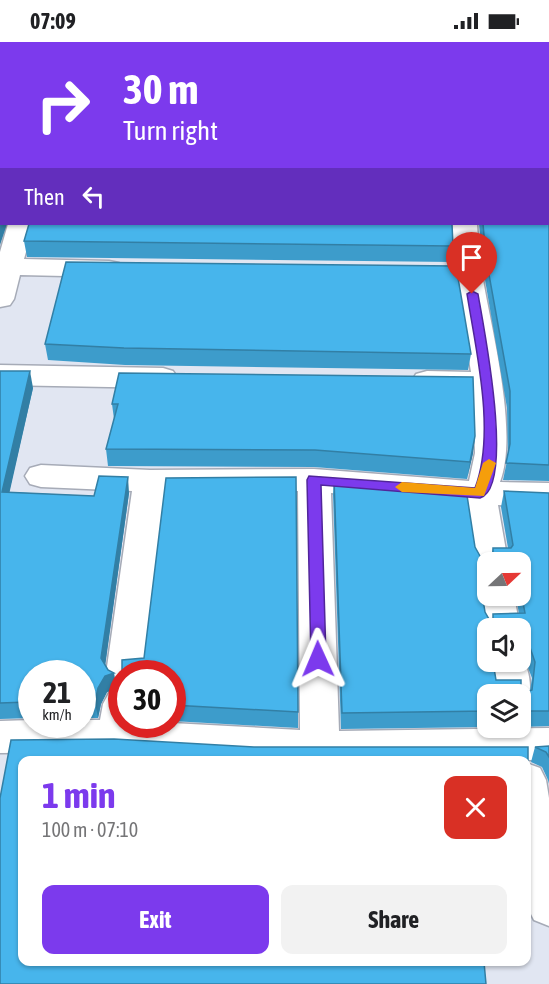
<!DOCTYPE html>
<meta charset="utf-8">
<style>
body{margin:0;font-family:"Asap Condensed",sans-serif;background:#f2f2f2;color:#202124;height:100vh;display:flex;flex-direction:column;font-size:22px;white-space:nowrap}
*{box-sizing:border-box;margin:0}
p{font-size:20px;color:#757577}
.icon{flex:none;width:33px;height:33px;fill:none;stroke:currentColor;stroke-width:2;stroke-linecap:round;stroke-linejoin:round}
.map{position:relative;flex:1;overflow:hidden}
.drawer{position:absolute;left:18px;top:714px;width:513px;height:210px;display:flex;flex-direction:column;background:#fff;border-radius:12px;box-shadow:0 2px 4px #0004}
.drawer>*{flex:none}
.guide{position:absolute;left:0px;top:0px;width:549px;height:183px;box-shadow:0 2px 4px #0004;background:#7c3aed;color:#fff;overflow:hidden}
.needle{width:39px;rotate:68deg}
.tools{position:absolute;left:477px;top:510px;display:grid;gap:12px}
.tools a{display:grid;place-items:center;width:54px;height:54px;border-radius:12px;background:#fff;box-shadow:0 2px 4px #0004;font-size:30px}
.speed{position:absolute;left:18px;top:618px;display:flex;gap:12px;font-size:30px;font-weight:700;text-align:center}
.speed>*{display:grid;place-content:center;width:78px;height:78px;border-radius:50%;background:#fff;box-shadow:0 2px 4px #0004;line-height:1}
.speed small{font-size:15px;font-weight:400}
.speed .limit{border:9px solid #d22;background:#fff;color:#111}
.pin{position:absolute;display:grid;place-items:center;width:51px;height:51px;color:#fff;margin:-62px -26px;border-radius:50% 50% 50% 0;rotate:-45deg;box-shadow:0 0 6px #0007}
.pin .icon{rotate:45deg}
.me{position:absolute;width:66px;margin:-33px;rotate:359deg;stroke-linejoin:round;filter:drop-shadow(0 0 4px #0008)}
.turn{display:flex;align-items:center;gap:21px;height:126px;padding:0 24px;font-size:27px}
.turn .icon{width:78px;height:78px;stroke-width:2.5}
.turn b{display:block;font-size:42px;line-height:51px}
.then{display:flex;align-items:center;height:57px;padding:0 24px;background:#0003;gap:12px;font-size:22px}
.round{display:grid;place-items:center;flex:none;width:63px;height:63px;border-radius:12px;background:#f2f2f2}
.summary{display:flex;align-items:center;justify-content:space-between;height:102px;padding:0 24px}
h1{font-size:36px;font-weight:700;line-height:45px;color:#7c3aed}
.cta{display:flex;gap:12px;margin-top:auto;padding:12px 24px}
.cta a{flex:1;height:69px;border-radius:12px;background:#7c3aed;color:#fff;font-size:24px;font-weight:700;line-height:69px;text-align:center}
.cta a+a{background:#f2f2f2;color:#202124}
.status{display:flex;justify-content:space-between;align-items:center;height:42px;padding:0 30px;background:#fff;direction:ltr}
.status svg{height:16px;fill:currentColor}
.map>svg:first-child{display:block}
</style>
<div class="status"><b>07:09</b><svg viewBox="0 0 49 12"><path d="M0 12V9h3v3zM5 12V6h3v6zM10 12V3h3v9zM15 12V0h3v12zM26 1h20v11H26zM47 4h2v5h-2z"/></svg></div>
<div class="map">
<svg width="549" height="942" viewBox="0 0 549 942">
<rect width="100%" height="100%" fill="#e1e6f2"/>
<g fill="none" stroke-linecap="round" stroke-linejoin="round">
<g stroke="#a6abb7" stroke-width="3">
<g id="street">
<path d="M 111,0 L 133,0 L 110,2 Z"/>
<path d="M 8,182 L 34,182 L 24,217 L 109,219 L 119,221 L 122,227 L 119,233 L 109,235 L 20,233 L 14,257 L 10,263 L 0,265 L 0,210 Z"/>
<path d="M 451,182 L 477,182 C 478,199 479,216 482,232 C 491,286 519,390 500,440 L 549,441 L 549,465 L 498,463 L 508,520 L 488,520 L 488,532 L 479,529 L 474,520 L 465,461 L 331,451 L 339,689 L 549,686 L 549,718 L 254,718 L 117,710 L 0,711 L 0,679 L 32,678 L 32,682 L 82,682 L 82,678 L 100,678 L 103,662 L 109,651 L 122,647 L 122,682 L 172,681 L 300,688 L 298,449 L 165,450 L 144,632 L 122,632 L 122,646 L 112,643 L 106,632 L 132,449 L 41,445 L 30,442 L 25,434 L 30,426 L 41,423 L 150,428 L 314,427 L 469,439 L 475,411 L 473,349 L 427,349 L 416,346 L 412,339 L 416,332 L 427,329 L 471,330 L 455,230 Z"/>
<path d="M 0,323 L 163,326 L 173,329 L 178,336 L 173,343 L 163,346 L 0,343 Z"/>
<path d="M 488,544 L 488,554 L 514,554 L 520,586 L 488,586 L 488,592 L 484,586 L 479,554 Z"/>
<path d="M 520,611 C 529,626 534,647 526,663 L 520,665 L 520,652 L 494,652 L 489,620 L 520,620 Z"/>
<path d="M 526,721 L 540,726 L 546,738 L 549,756 L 549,884 L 534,878 L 526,862 Z"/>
</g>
</g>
<use href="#street" fill="#fff" fill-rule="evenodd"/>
</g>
<g fill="#3d9ccb" fill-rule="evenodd">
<path d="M 229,0 L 549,0 L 549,439 L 503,438 L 508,414 L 507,366 L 484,232 L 479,182 L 548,182 L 548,2 L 230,2 Z"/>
<path d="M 24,199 L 453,204 L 452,220 L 27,215 Z"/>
<path d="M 45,302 L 471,312 L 468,328 L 125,323 L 48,318 Z"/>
<path d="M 0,329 L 33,346 L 9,450 L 94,454 L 129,451 L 105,623 L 108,628 L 114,631 L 116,647 L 107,650 L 101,662 L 98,676 L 82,676 L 82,632 L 32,632 L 32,676 L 0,677 Z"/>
<path d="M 119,331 L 473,411 L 467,437 L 314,425 L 108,424 L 106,407 L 114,377 L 112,362 Z"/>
<path d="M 334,437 L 475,505 L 480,514 L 490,518 L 493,506 L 508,506 L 501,465 L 504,449 L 549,451 L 549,684 L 520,685 L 520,652 L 488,652 L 488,685 L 341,687 L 333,453 ZM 488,520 L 520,520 L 520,554 L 516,554 L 519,572 L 492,578 L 489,577 L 485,570 L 481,549 L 486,542 L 488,542 ZM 488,586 L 520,586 L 520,610 L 522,610 L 532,636 L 530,649 L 524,651 L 496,638 Z"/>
<path d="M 172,632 L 298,670 L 298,686 L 172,679 Z"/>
<path d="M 549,704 L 549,742 L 548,738 L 542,725 L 531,720 L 535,705 Z"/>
</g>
<g fill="#327fa5">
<path d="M 20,0 L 72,0 L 67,2 L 15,2 Z"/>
<path d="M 2,5 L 2,21 L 0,21 L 0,6 Z"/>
<path d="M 0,110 L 1,110 L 2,126 L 0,126 Z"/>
<path d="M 2,175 L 2,182 L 7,182 L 0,203 L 0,179 Z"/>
<path d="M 30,329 L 33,346 L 6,466 L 2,450 Z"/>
<path d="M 475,394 L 473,411 L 467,437 L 470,420 Z"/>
<path d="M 128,435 L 129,451 L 104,632 L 101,616 Z"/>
<path d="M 488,528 L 486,542 L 477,554 L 480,538 Z"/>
<path d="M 114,631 L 116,647 L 107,650 L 101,662 L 98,676 L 95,660 L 98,646 L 105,634 Z"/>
</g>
<g fill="#47b5ec" stroke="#327fa5" stroke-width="1.5" fill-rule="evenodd">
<path d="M 0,0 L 20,0 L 15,2 L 2,2 L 2,5 L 0,6 Z"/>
<path d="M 237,0 L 549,0 L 548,49 L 549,50 L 549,423 L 506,421 L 510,402 L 510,349 L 486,216 L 483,182 L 548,182 L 548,2 L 238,2 Z"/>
<path d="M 0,33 L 2,33 L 2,124 L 1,110 L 0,110 Z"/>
<path d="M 0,126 L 2,126 L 2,175 L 0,179 Z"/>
<path d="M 29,182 L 452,182 L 453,204 L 24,199 Z"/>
<path d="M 66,220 L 456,224 L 471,312 L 124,306 L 45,302 Z"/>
<path d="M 0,329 L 30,329 L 2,450 L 94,454 L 99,434 L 128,435 L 101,616 L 108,628 L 114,631 L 105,634 L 98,646 L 95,660 L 82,660 L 82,632 L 32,632 L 32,664 L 28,660 L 0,661 Z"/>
<path d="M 119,331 L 473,335 L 475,394 L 470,420 L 315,408 L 106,407 L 118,362 L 112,362 Z"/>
<path d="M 296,435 L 298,670 L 172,663 L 172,632 L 122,632 L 122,618 L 144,616 L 166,436 Z"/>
<path d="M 334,437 L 466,447 L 475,505 L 480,514 L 490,518 L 493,516 L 493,506 L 511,506 L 513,503 L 504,449 L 549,451 L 549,669 L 520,669 L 520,652 L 488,652 L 488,669 L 342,671 ZM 488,520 L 520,520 L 520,545 L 525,571 L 493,572 L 493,578 L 489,577 L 485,570 L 480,538 L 488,528 ZM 488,586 L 520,586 L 520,602 L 521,602 L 522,593 L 526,594 L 535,620 L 532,648 L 524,651 L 521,649 L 521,638 L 496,638 L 493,620 L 488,620 Z"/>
<path d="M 114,697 L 254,705 L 528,705 L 528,786 L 526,786 L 526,718 L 22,718 L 22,920 L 484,920 L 486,942 L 0,942 L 0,756 L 11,698 Z"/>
<path d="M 549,704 L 549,715 L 546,710 L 535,705 Z"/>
</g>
<path fill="#7c3aed" stroke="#51269a" stroke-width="1.5" d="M 472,249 L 478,252 C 483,282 516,445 480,456 L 321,443 L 326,617 L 324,621 L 313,621 L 311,617 L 307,438 L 309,434 L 475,446 C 496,391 476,309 467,252 Z"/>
<path fill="#f59e0b" d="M 489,417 L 496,421 L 484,454 L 402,450 L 395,445 L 402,440 L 475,446 L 483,421 Z"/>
</svg>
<div class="tools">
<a><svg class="needle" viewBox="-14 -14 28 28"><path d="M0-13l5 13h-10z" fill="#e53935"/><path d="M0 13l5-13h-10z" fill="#757577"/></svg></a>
<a><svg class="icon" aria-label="sound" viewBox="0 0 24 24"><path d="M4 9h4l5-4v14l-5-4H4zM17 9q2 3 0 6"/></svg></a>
<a><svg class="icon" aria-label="layers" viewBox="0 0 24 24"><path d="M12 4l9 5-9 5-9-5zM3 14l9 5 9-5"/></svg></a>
</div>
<div class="speed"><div>21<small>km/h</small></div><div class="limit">30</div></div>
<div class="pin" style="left:472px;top:252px;background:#d93025"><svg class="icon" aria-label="arrive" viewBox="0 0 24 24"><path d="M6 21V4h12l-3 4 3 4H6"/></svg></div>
<svg class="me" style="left:318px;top:617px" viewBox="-20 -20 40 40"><path d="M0-17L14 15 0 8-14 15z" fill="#7c3aed" stroke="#fff" stroke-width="4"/></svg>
<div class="guide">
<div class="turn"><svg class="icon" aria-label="right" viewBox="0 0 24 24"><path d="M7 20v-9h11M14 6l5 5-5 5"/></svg><div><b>30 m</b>Turn right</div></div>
<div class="then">Then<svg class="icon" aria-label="left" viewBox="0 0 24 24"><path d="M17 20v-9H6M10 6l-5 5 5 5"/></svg></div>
</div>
<section class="drawer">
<div class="summary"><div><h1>1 min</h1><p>100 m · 07:10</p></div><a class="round" style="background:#d93025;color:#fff"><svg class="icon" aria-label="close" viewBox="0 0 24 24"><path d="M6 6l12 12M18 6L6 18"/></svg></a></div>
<div class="cta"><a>Exit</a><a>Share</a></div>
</section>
</div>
